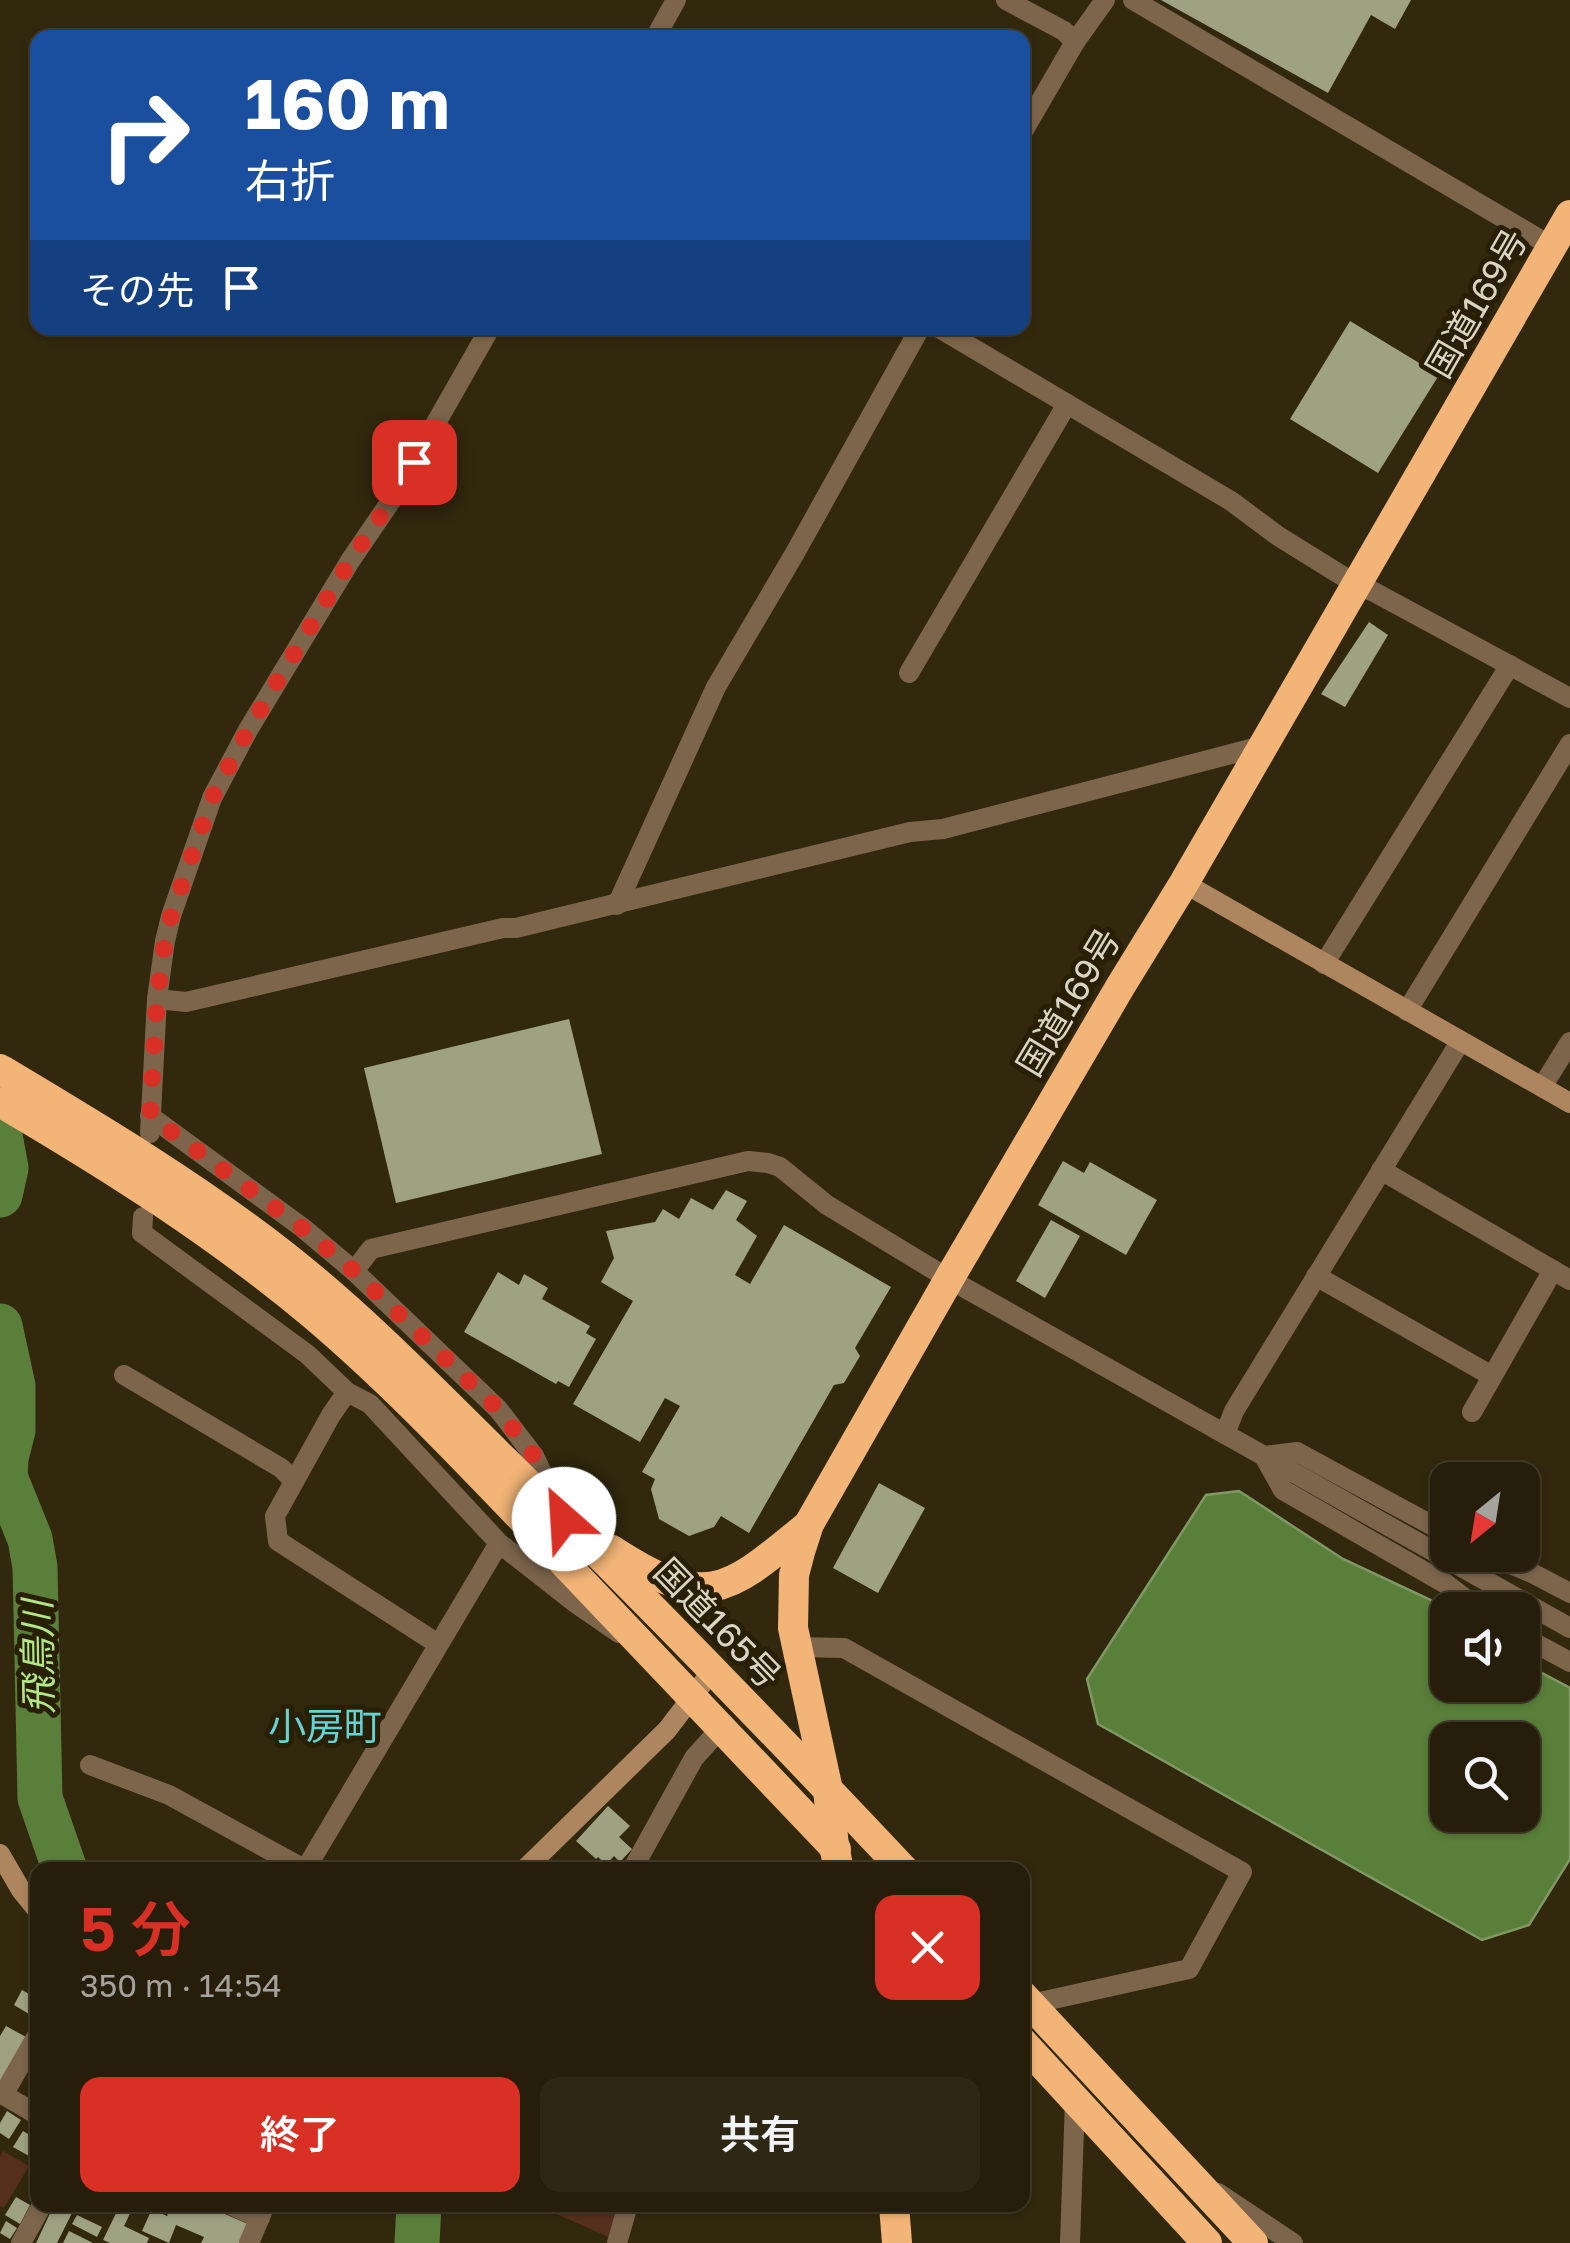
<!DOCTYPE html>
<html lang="ja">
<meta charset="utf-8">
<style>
body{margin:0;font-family:"Golos Text","Noto Sans JP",sans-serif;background:#2e2713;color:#f1f3f6;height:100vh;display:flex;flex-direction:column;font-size:38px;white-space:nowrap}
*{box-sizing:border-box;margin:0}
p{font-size:32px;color:#a4a29c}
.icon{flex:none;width:55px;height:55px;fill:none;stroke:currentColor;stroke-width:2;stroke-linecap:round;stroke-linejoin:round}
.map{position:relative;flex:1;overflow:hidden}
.panel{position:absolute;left:30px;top:1862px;width:1000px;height:350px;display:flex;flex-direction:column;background:#261e0a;border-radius:20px;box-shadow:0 2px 8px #0004,0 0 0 2px #423c2b}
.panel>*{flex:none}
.guide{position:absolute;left:30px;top:30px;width:1000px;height:305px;border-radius:20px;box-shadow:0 2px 8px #0004,0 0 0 2px #423c2b;background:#1a4fa0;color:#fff;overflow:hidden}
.needle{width:65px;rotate:210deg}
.tools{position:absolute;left:1430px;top:1462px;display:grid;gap:20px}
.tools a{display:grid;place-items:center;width:110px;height:110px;border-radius:20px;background:#261e0a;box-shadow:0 2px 8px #0004,0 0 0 2px #423c2b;font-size:50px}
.pin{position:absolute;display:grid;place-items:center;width:85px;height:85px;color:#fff;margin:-42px;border-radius:20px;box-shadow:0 5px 15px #0006}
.me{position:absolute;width:110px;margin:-55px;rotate:334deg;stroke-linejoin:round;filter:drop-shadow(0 0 8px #0008)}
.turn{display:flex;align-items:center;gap:35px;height:210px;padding:0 50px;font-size:45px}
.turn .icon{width:130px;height:130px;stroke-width:2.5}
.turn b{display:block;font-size:70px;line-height:85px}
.then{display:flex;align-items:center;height:95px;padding:0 50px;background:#0003;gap:20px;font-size:38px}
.round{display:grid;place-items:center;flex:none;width:105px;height:105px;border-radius:20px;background:#2e2713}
.head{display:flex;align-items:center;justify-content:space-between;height:170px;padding:0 50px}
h1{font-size:60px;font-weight:600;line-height:75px;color:#d93025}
.primary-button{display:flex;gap:20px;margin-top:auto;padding:20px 50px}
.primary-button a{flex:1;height:115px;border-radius:20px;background:#d93025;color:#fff;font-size:40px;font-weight:600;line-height:115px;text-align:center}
.primary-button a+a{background:#2e2713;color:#f1f3f6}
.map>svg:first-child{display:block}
</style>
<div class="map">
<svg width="1570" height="2243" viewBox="0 0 1570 2243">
<rect width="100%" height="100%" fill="#32280e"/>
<g fill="#572f1e">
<path d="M 3,2151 L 29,2166 L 4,2208 L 0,2206 L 0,2157 Z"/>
<path d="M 536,2205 L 628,2205 L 618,2241 Z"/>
</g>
<path fill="#5a7f3a" stroke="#809864" stroke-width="2.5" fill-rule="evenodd" d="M 1239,1491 L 1343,1559 L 1435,1602 L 1447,1612 L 1448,1685 L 1522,1685 L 1523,1663 L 1570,1688 L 1570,1859 L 1529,1925 L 1482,1940 L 1098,1724 L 1087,1679 L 1206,1495 ZM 1448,1740 L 1522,1740 L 1522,1815 L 1448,1815 Z"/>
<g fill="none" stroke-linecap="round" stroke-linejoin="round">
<g stroke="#5a7f3a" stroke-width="45">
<path d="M 0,1136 L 6,1168 L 0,1195"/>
<path d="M 0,1326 L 13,1386 L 13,1430 L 6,1458 L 5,1477 L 30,1539 L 35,1567 L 40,1798 L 65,1870"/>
<path d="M 417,2243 L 419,2205"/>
</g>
</g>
<g fill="#9fa183">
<path d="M 1161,0 L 1411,0 L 1395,29 L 1371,15 L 1328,93 Z"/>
<path d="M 1350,321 L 1439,375 L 1378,473 L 1290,419 Z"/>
<path d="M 1369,622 L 1388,635 L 1345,707 L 1321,694 Z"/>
<path d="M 569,1019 L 602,1154 L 396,1203 L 364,1068 Z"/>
<path d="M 1063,1161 L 1084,1173 L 1090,1162 L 1157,1200 L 1126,1255 L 1038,1205 Z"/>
<path d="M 726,1190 L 747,1201 L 736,1220 L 757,1236 L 735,1275 L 750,1284 L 784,1225 L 891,1287 L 855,1348 L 860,1356 L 844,1383 L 834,1385 L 749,1533 L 721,1516 L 714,1527 L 689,1536 L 659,1519 L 651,1489 L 655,1479 L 642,1472 L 680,1406 L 665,1398 L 640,1442 L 573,1404 L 633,1301 L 601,1282 L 614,1258 L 606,1231 L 655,1222 L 663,1209 L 679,1219 L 691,1198 L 713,1210 Z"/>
<path d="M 1051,1220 L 1080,1236 L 1045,1298 L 1016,1281 Z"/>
<path d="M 498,1272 L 519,1285 L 524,1274 L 548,1288 L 542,1299 L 590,1326 L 586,1333 L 596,1339 L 569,1387 L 558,1381 L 556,1384 L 464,1332 Z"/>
<path d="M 879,1483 L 925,1508 L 878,1593 L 833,1568 Z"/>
<path d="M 608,1806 L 630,1826 L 619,1837 L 632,1849 L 620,1862 L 614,1856 L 606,1865 L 598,1857 L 596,1859 L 576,1841 Z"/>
<path d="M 22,1990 L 38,1999 L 38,2011 L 34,2017 L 14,2005 Z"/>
<path d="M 6,2026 L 26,2037 L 0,2082 L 0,2036 Z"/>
<path d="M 7,2111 L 21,2120 L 9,2139 L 0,2133 L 0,2123 Z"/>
<path d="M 23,2131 L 38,2140 L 29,2156 L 13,2147 Z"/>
<path d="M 16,2197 L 30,2205 L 20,2224 L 5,2215 Z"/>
<path d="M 54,2205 L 76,2205 L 57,2243 L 36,2243 Z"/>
<path d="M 120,2205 L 134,2205 L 124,2226 L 149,2238 L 147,2243 L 110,2243 L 103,2240 Z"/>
<path d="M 172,2205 L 204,2205 L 248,2224 L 240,2243 L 201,2243 L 204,2237 L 176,2225 L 169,2243 L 142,2231 L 152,2209 L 167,2216 Z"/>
<path d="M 77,2215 L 102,2227 L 97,2237 L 72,2224 Z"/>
<path d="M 6,2221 L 17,2228 L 10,2239 L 0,2233 Z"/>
<path d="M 69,2231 L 93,2243 L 63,2243 Z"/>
</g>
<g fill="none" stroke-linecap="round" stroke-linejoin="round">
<g stroke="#7d654c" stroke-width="20">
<path d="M 1006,0 L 1064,31 L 1075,42"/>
<path d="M 1133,0 L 1551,246"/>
<path d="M 655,38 L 676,0"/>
<path d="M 1022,133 L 1075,42 L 1105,0"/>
<path d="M 939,328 L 1231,501 L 1278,536 L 1357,585 L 1374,592 L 1570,698"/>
<path d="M 909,673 L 1067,404"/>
<path d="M 617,905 L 716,687 L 795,553 L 920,328"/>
<path d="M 1324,964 L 1510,665"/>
<path d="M 157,999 L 186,1002 L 503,928 L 516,928 L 910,832 L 943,829 L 1262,746"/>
<path d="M 1407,1011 L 1570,744"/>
<path d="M 1542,1087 L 1570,1042"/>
<path d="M 150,1116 L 303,1228 L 354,1271 L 498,1409 L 534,1456 L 557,1504"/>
<path d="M 150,1133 L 157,999 L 165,941 L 171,916 L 212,798 L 248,730 L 350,561 L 395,495 L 490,328"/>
<path d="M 1381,1170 L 1570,1280"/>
<path d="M 143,1217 L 142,1233 L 307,1354 L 347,1392 L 370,1404 L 499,1543 L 574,1602 L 619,1633"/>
<path d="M 354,1271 L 371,1249 L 748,1161 L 768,1163 L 780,1167 L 827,1205 L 949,1279 L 1570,1628"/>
<path d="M 1316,1276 L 1492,1376"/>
<path d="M 124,1375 L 281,1468 L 294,1481"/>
<path d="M 347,1392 L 331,1415 L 275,1516 L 278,1541 L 438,1644"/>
<path d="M 1472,1412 L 1553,1270"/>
<path d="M 1225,1434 L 1234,1411 L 1460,1042"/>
<path d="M 1448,1534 L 1297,1452 L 1264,1456 L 1283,1490 L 1446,1584 L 1480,1610"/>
<path d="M 1488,1555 L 1532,1573 L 1570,1593"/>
<path d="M 1522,1636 L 1570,1662"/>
<path d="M 796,1647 L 844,1648 L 1242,1872 L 1189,1969 L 1031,2004"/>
<path d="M 90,1765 L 169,1795 L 306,1870"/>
<path d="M 305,1870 L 499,1543"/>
<path d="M 632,1870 L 694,1758 L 722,1727"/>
<path d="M 0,2093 L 38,2115"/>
<path d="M 3,2095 L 38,2034"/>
<path d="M 1218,2193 L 1293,2243"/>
<path d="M 231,2205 L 260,2218"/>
<path d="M 21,2243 L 42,2205"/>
<path d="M 249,2243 L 265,2205"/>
<path d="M 617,2243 L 628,2205"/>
<path d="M 1070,2243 L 1075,2100"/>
</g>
<g stroke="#ad855e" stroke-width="20">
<path d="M 1184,883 L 1570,1103"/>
<path d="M 0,1854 L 21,1890 L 38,1911"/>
<path d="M 524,1870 L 667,1730 L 712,1671"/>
</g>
<g stroke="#f3b577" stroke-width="30">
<path d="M 0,1069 C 97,1127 196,1186 285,1256 C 365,1319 435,1392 507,1463 C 642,1596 774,1732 904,1870"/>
<path d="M 0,1102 C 109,1166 215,1233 312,1314 C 389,1379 459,1453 529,1526 C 632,1633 733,1742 836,1849"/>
<path d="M 612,1550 C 707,1612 727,1592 807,1526"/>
<path d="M 839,1870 L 834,1846 L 828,1790 L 793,1628 L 794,1575 L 800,1552 L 809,1524 L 949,1279 L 1120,987 L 1184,883 L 1570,215"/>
<path d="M 1022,1995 L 1253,2243"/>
<path d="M 1022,2042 L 1207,2243"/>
<path d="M 894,2205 L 897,2243"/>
</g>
</g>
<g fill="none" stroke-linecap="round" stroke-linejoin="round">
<path stroke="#d93025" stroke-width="18" stroke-dasharray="0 32.4" d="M 414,462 L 395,495 L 350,561 L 248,730 L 212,798 L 171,916 L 165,941 L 157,999 L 150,1116 L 302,1228 L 354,1271 L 498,1409 L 534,1456 L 564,1519"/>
</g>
<g text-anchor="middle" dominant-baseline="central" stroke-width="10" stroke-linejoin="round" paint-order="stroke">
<g font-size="35" fill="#dad4c5" stroke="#281f05">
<text transform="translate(1476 303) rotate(-60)">国道169号</text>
<text transform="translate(1068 1002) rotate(-59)">国道169号</text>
<text transform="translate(718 1623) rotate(46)">国道165号</text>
</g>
<g font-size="38" font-style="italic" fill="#b1e787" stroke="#281f05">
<text transform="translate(37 1657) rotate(-91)">飛鳥川</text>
</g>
<g font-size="38" fill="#65d2d6" stroke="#281f05">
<text x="325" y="1725">小房町</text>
</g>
</g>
</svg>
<div class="tools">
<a><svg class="needle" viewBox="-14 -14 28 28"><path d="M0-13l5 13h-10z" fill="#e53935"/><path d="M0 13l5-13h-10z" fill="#a4a29c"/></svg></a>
<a><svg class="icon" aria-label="sound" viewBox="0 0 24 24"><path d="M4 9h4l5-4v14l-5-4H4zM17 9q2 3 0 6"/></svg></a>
<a><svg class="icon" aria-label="search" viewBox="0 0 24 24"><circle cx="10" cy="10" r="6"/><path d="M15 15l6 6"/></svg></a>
</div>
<div class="pin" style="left:414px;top:462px;background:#d93025"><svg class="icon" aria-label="arrive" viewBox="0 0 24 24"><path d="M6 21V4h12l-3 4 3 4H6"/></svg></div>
<svg class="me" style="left:564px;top:1519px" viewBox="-20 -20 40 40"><circle r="19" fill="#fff"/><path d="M0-13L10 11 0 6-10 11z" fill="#d93025"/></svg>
<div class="guide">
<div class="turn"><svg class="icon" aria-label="right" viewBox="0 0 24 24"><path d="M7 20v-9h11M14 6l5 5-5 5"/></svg><div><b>160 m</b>右折</div></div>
<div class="then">その先<svg class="icon" aria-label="arrive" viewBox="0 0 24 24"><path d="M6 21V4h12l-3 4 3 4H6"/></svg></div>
</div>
<section class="panel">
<div class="head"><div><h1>5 分</h1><p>350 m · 14:54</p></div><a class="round" style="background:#d93025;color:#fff"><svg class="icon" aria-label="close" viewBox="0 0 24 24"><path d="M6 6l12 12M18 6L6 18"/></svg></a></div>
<div class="primary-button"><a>終了</a><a>共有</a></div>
</section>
</div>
